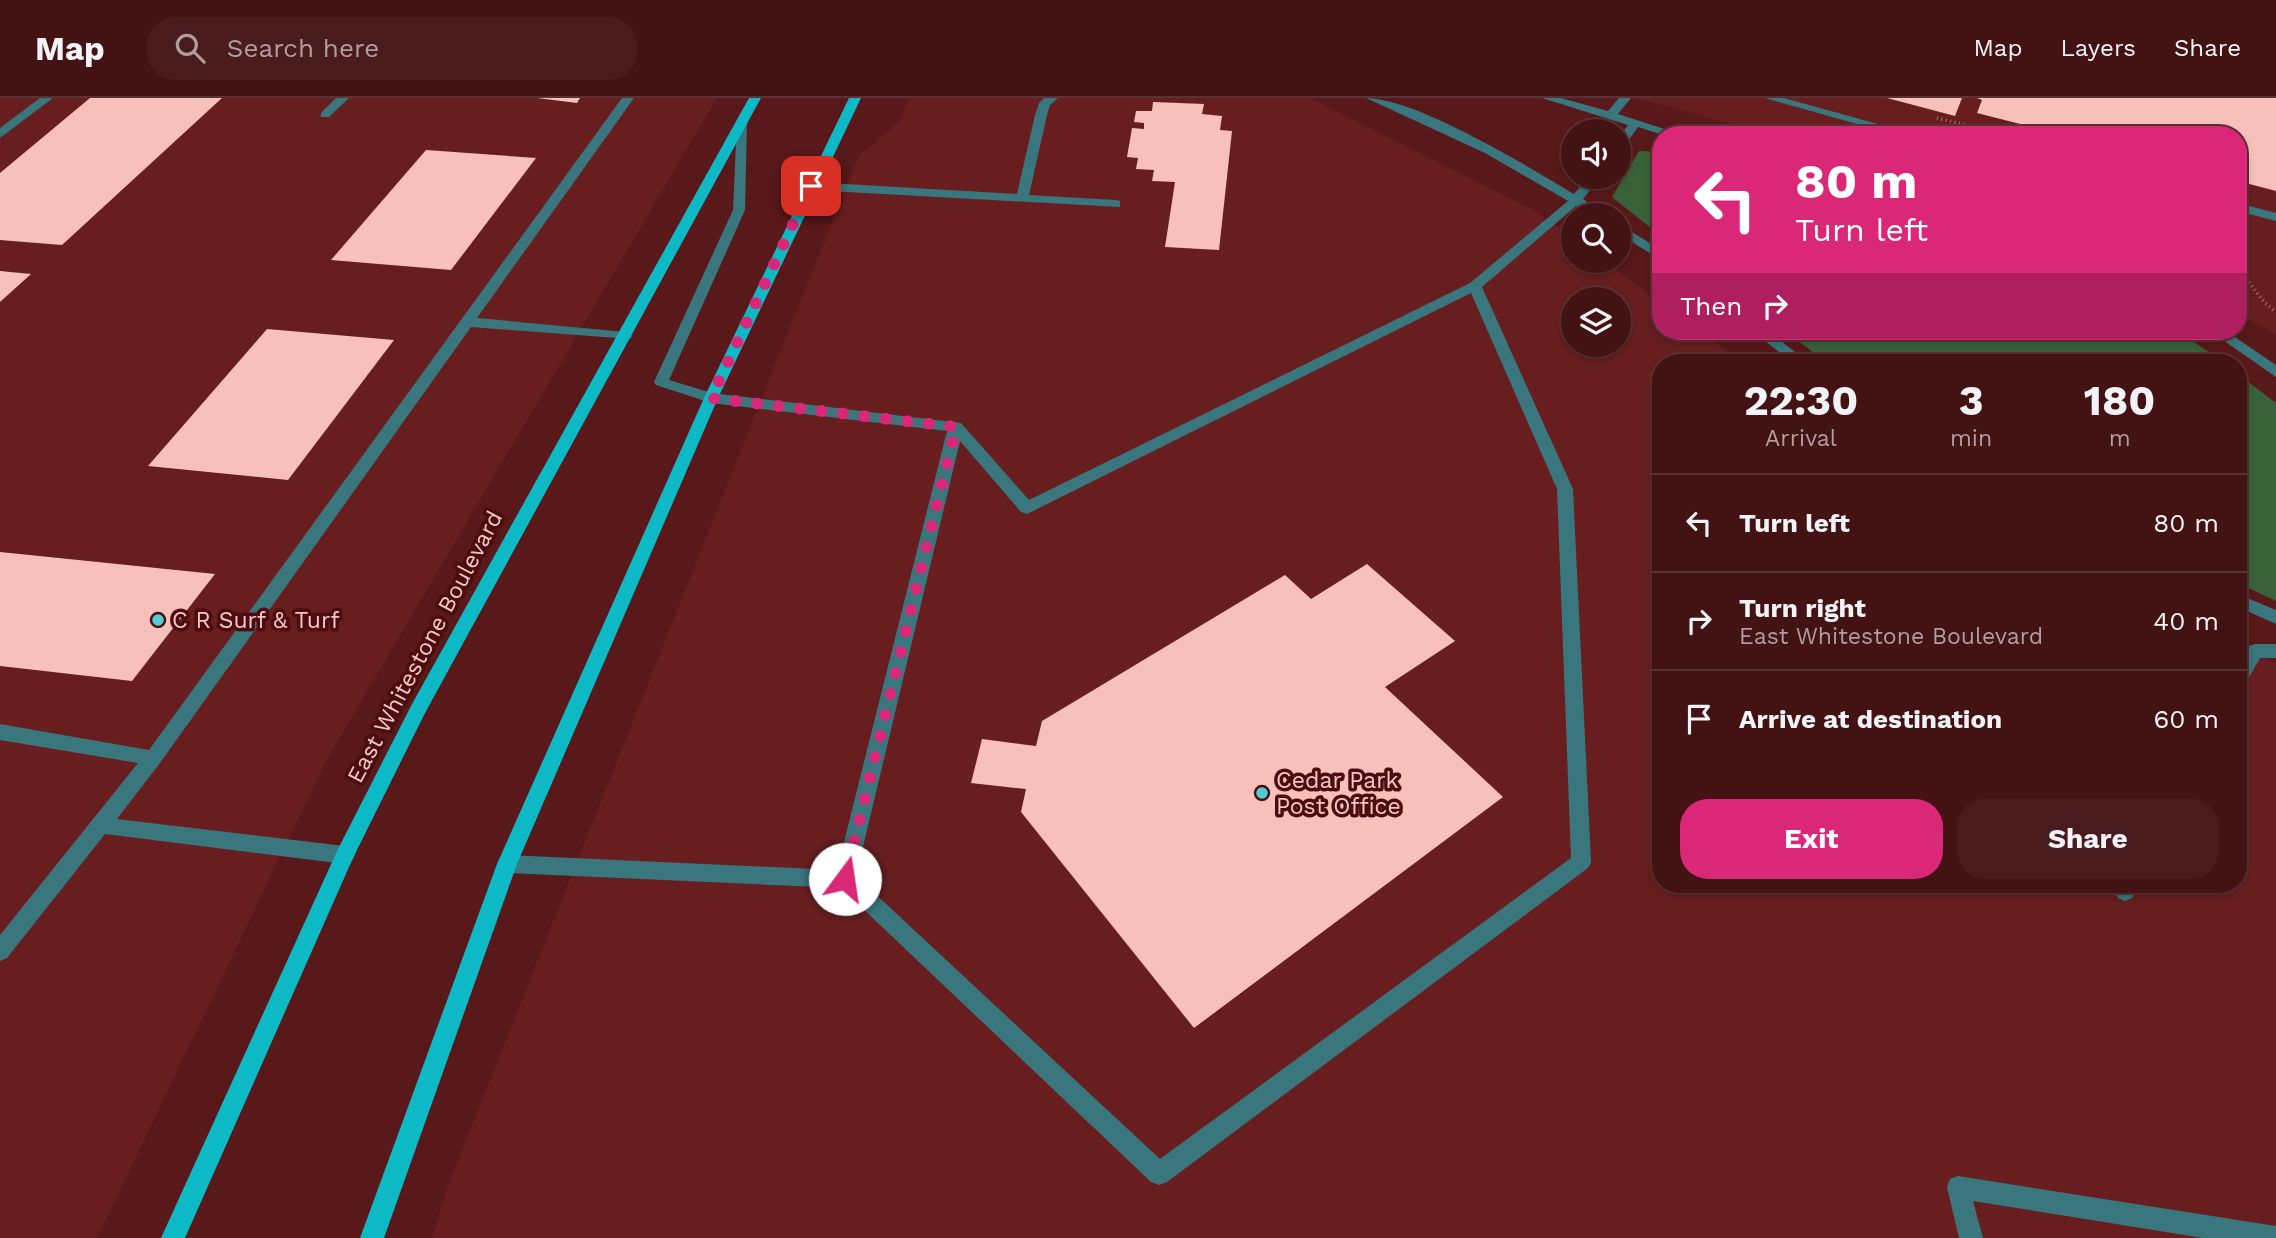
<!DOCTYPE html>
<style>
body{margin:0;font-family:"Work Sans",sans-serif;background:#4a1b1c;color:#f1f3f6;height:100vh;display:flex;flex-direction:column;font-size:26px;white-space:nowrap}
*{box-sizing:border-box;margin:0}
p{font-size:23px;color:#af9ea0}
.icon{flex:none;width:38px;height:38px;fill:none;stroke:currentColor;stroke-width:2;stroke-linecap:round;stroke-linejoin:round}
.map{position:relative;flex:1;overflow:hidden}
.sheet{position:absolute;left:1652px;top:256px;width:595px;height:539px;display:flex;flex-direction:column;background:#431213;border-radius:28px;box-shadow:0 4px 10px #0003,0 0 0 2px #5b3233}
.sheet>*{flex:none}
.hud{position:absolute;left:1652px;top:28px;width:595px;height:214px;border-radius:28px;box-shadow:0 4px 10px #0003,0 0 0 2px #5b3233;background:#db2777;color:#fff;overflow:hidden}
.tools{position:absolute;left:1561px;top:21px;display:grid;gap:14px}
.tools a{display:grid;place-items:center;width:70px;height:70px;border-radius:50%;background:#431213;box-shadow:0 4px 10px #0003,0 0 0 2px #5b3233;font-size:35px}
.pin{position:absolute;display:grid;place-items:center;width:60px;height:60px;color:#fff;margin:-30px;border-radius:14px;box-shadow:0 4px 10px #0006}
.me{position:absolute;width:77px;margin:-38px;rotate:14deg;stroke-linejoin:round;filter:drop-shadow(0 0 5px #0008)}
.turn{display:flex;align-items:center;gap:24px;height:147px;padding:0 28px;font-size:32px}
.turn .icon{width:91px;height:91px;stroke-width:2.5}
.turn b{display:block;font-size:49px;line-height:60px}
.then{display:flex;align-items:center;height:66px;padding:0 28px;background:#0003;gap:14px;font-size:26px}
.eta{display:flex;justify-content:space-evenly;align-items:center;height:119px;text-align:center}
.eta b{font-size:42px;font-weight:700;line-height:49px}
.button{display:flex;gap:14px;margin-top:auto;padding:14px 28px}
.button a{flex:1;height:80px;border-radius:28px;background:#db2777;color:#fff;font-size:28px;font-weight:700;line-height:80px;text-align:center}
.button a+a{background:#4a1b1c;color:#f1f3f6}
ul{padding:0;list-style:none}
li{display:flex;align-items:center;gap:21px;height:98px;padding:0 28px;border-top:2px solid #5b3233}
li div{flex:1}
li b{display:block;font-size:26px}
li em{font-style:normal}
header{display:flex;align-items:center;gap:42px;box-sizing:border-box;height:98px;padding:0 35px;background:#431213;border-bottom:2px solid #5b3233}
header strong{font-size:33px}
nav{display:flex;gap:38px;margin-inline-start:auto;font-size:24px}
.search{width:490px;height:63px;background:#4a1b1c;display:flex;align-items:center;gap:18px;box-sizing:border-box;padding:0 24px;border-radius:28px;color:#af9ea0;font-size:26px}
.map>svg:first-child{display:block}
</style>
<header>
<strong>Map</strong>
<div class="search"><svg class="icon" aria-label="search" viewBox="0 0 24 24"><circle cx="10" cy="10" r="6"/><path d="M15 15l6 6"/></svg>Search here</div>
<nav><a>Map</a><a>Layers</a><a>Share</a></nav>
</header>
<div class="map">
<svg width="2276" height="1140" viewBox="0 0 2276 1140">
<rect width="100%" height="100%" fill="#591819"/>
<g fill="#681e1f" fill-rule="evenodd">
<path d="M 0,0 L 717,0 L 326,663 L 97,1140 L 0,1140 Z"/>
<path d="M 909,0 L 1309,0 L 1534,112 L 1573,140 L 1573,163 L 1604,163 L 1661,205 L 1661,233 L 1699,233 L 1742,264 L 1661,264 L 1661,786 L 2238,786 L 2238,547 L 2276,565 L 2276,1140 L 432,1140 L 448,1087 L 858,59 L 899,24 ZM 1573,201 L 1619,201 L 1619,247 L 1573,247 Z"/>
<path d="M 1636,0 L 2276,0 L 2276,236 L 2238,216 L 2238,37 L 1773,37 Z"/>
</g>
<g fill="#3a623a">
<path d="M 1639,53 L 1661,54 L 1661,138 L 1612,99 Z"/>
<path d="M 1785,233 L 2178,233 L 2223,264 L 1826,264 Z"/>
<path d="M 2238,276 L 2276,305 L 2276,503 L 2238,485 Z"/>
</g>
<g fill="#f8c0bb">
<path d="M 90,0 L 222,0 L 62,147 L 0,142 L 0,75 Z"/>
<path d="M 537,0 L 580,0 L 577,5 Z"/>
<path d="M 1887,0 L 1962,0 L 1955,18 Z"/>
<path d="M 1977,0 L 2276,0 L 2276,93 L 2238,83 L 2238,37 L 2063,37 L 1977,15 L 1982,2 Z"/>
<path d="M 1153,4 L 1204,6 L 1202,16 L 1222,18 L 1220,32 L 1232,33 L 1219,152 L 1165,149 L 1175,84 L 1152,83 L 1154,72 L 1136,71 L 1138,60 L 1127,59 L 1132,30 L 1144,31 L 1144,25 L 1134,24 L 1136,13 L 1152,13 Z"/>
<path d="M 426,52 L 536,60 L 451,172 L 331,162 Z"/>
<path d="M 0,173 L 31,176 L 0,204 Z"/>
<path d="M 267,231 L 394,242 L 288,382 L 148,368 Z"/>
<path d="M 0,454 L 215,476 L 132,583 L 0,568 Z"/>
<path d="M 1367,466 L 1455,543 L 1385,589 L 1503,699 L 1194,930 L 1021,714 L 1026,691 L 971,685 L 982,641 L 1036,648 L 1042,623 L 1285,477 L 1311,501 Z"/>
</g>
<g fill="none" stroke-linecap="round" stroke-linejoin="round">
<g stroke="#a87372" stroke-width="3.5" stroke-dasharray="1 3.5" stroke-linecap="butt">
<path d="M 1937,20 L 2008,37"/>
<path d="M 1758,37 L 1763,27"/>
<path d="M 2238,170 L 2264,204 L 2276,214"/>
</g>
<g fill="#39767d" fill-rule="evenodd">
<path d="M 40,0 L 53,0 L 0,40 L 0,30 Z"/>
<path d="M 336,0 L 349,0 L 329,19 L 321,19 L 321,15 Z"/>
<path d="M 622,0 L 634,0 L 477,220 L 625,234 L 632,238 L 630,241 L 471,229 L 160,665 L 117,721 L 345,748 L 352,751 L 355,757 L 352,763 L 345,766 L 105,736 L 7,860 L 0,863 L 0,837 L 138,665 L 0,642 L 0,626 L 149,652 Z"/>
<path d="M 1044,0 L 1058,0 L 1050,7 L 1047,17 L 1029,97 L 1116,102 L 1120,103 L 1120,109 L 811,92 L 805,88 L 811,84 L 1017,96 L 1035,17 L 1039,5 Z"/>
<path d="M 1366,0 C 1416,0 1529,69 1574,96 L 1588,79 L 1600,79 L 1583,101 L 1605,117 L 1591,117 L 1576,108 L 1482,189 L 1573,391 L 1591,764 L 1588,770 L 1167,1084 L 1159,1087 L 1151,1084 L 841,790 L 507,775 L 500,772 L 497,766 L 500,760 L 507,757 L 837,772 L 947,333 L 711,305 L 656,287 L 654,284 L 733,112 L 737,22 L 747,24 L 745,112 L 669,282 L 712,295 L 961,325 L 1029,402 L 1470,185 L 1568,103 L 1485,55 ZM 1471,195 L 1557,391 L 1571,760 L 1160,1061 L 856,778 L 960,343 L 1021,414 L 1027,416 Z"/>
<path d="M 1542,0 L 1561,0 L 1608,13 L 1619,0 L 1631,0 L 1618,16 L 1683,37 L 1663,37 L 1638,29 L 1623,50 L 1619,51 L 1619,39 L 1628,27 Z"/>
<path d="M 1765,0 L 1784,0 L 1917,37 L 1896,37 Z"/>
<path d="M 2238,105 L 2276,115 L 2276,123 L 2238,113 Z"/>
<path d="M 1619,126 L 1661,152 L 1661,162 L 1619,136 Z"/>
<path d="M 1752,233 L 1768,233 L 1808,264 L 1792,264 Z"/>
<path d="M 2210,233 L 2226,233 L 2276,267 L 2276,279 Z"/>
<path d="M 2238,496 L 2276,512 L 2276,526 L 2238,509 Z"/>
<path d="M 2255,546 L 2276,546 L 2276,560 L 2260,560 L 2244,588 L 2238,590 L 2238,567 L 2249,548 Z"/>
<path d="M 2119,786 L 2140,786 L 2132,800 L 2125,803 L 2118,800 L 2115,794 Z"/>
<path d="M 1958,1078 L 2276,1128 L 2276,1140 L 2203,1140 L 1973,1103 L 1983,1140 L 1959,1140 L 1947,1089 L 1950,1081 Z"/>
</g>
<g fill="#0eb9c6" fill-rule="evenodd">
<path d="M 749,0 L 761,0 L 425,615 L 353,760 L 185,1140 L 161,1140 L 338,751 L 412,606 Z"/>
<path d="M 849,0 L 861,0 L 718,300 L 517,766 L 384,1140 L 360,1140 L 497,766 L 704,300 Z"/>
</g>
</g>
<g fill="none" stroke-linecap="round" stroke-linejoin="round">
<path stroke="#db2777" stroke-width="12" stroke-dasharray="0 21.6" d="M 811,88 L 711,300 L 956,329 L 845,781"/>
</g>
<g fill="#52cbd7" stroke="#4d0c0f" stroke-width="2.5">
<circle cx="158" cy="522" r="7"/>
<circle cx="1262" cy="695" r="7"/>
</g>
<g text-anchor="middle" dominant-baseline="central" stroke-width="7" stroke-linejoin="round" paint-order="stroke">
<g font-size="23" fill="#f2c8c5" stroke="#4d0c0f" text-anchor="start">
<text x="172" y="522">C R Surf &amp; Turf</text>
<text x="1276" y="682">Cedar Park<tspan x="1276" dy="26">Post Office</tspan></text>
</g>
<g font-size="23" fill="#f2c8c5" stroke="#4d0c0f">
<text transform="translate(425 549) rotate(-62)">East Whitestone Boulevard</text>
</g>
</g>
</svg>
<div class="tools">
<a><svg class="icon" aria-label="sound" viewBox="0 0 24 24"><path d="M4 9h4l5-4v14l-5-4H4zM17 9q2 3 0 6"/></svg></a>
<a><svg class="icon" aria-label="search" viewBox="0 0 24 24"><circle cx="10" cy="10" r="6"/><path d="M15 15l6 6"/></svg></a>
<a><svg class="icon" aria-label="layers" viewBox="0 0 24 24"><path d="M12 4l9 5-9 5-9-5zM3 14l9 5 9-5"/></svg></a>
</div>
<div class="pin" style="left:811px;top:88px;background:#d93025"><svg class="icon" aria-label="arrive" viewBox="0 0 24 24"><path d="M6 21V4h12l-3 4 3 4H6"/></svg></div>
<svg class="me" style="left:845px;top:781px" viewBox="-20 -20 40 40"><circle r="19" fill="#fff"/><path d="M0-13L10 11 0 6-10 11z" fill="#db2777"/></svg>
<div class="hud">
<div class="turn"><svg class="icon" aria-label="left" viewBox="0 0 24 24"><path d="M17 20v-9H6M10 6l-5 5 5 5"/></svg><div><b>80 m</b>Turn left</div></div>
<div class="then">Then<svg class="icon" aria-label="right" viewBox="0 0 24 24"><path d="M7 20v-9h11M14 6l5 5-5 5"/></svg></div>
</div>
<section class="sheet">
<div class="eta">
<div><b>22:30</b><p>Arrival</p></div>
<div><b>3</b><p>min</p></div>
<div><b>180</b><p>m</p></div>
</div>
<ul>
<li><svg class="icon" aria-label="left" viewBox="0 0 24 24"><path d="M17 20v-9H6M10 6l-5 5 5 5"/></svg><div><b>Turn left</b></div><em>80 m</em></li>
<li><svg class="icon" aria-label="right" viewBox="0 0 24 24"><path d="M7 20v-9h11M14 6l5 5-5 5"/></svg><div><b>Turn right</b><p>East Whitestone Boulevard</p></div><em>40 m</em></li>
<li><svg class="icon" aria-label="arrive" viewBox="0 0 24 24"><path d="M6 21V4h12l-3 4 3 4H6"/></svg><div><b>Arrive at destination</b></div><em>60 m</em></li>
</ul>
<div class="button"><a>Exit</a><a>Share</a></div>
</section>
</div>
